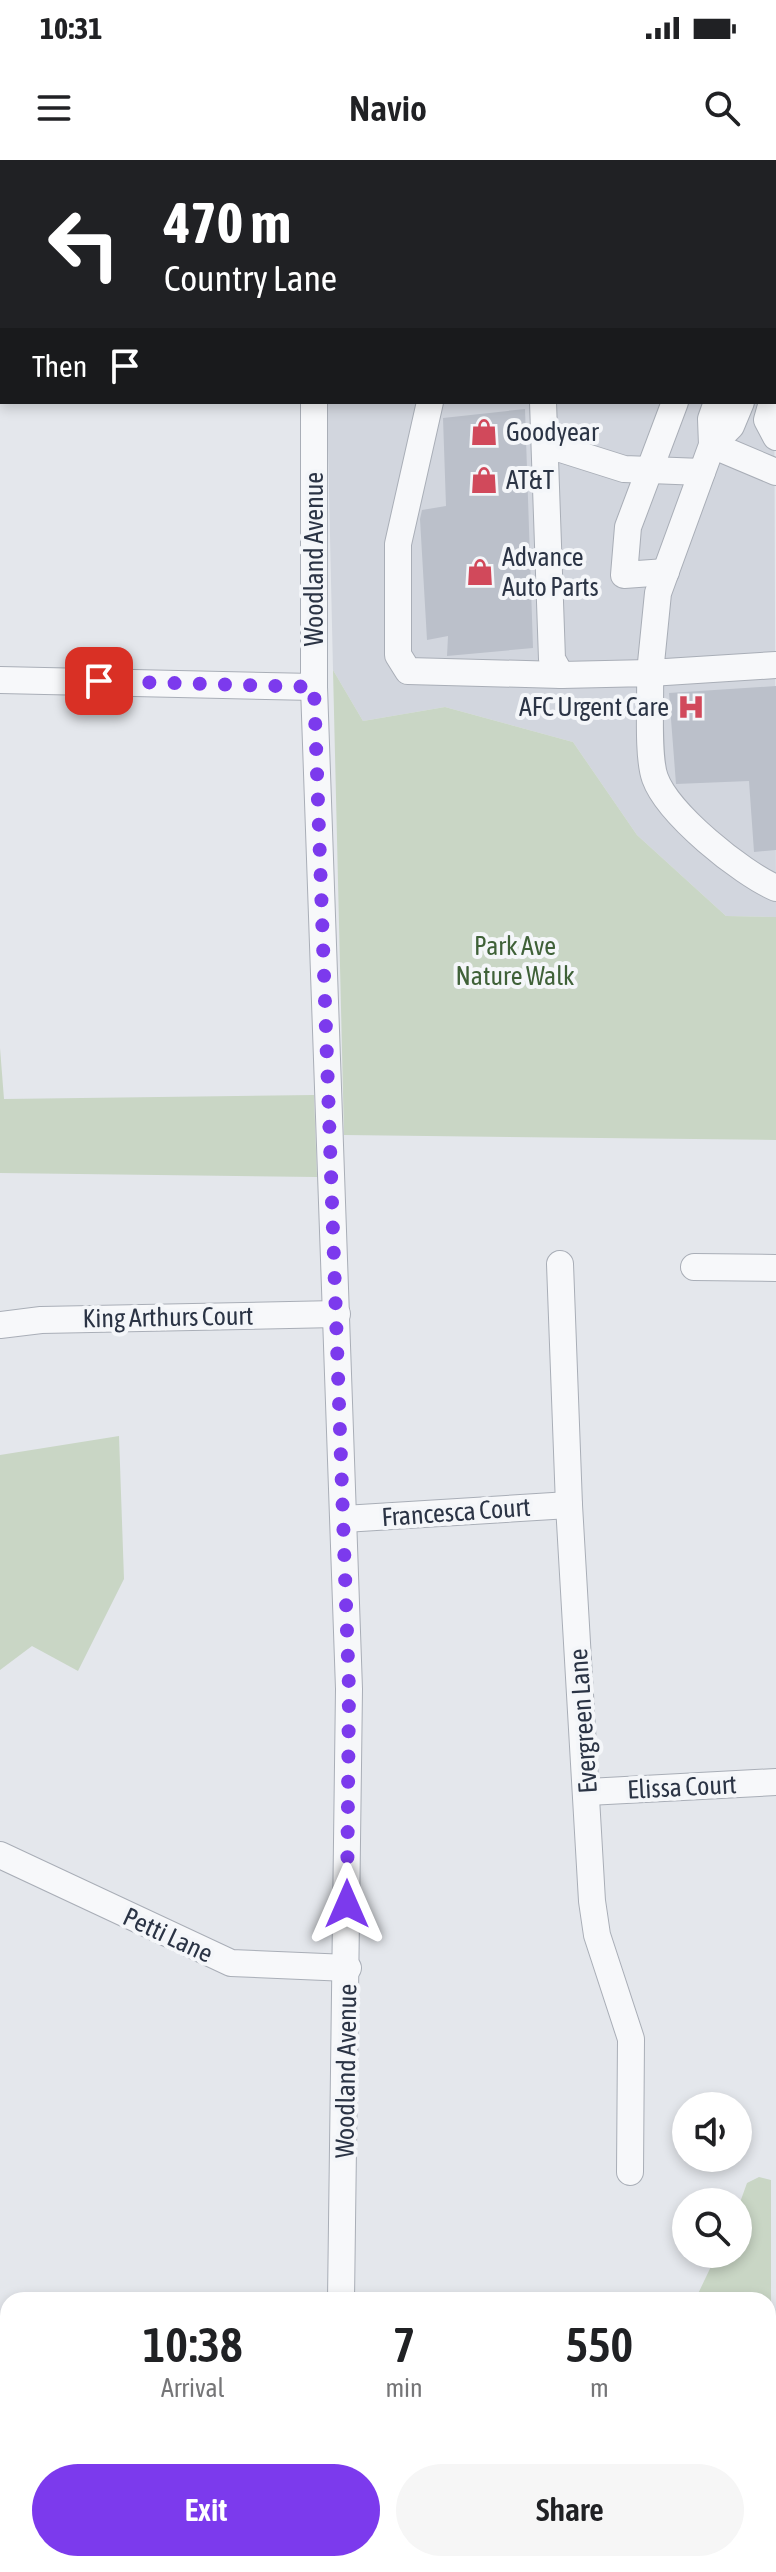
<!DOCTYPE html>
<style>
body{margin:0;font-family:"Asap Condensed",sans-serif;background:#f6f6f6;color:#202124;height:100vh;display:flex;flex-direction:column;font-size:30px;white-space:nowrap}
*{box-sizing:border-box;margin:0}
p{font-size:26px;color:#757577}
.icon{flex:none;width:44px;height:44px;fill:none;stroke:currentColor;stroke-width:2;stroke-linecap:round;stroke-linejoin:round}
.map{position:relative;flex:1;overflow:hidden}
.side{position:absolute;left:0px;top:2132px;width:776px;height:280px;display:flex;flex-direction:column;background:#fff;border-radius:24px 24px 0 0;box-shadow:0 4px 12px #0003}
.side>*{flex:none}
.top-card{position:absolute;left:0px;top:0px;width:776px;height:244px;box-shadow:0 4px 12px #0003;background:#202124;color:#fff;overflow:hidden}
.fabs{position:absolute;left:672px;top:1932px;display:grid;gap:16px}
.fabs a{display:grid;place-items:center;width:80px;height:80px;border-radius:50%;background:#fff;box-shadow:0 4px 12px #0003;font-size:40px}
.pin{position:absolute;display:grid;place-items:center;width:68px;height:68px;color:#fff;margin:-34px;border-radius:16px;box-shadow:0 4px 12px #0006}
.me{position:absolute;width:88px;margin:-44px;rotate:0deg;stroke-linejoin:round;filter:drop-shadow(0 0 6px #0008)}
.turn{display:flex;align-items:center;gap:28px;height:168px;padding:0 32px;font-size:36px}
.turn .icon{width:104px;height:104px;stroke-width:2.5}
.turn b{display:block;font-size:56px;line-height:68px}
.then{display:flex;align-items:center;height:76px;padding:0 32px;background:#0003;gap:16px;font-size:30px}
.eta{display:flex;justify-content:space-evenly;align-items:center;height:136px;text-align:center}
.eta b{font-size:48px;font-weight:600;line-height:56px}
.primary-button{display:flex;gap:16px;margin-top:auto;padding:16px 32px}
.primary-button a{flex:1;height:92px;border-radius:48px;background:#7c3aed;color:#fff;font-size:32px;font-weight:600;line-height:92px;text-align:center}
.primary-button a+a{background:#f6f6f6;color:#202124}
.status{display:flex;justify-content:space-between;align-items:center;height:56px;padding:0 40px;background:#fff;direction:ltr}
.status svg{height:22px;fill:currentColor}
header{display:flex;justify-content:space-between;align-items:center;height:104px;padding:0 32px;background:#fff;font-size:36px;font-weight:600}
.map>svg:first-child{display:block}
</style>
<div class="status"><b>10:31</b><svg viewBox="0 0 49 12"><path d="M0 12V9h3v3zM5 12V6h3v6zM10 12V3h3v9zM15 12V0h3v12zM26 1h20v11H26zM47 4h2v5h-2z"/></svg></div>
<header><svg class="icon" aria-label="menu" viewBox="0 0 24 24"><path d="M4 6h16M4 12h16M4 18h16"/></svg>Navio<svg class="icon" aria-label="search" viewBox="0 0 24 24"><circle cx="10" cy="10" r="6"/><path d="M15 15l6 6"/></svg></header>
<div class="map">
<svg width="776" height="2412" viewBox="0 0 776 2412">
<rect width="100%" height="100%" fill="#e4e7ec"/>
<path fill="#d2d6de" d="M 774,141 L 776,757 L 726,756 L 637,675 L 573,582 L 445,547 L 363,561 L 333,510 L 327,242 L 774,242 Z"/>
<g fill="#c9d6c5">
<path d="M 333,510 L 363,561 L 445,547 L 573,582 L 637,675 L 726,756 L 776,757 L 776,980 L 344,975 Z"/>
<path d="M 0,888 L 4,939 L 314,935 L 317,1017 L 0,1013 Z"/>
<path d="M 119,1276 L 124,1419 L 78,1511 L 32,1486 L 0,1510 L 0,1295 Z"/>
<path d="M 759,2017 L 771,2020 L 771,2412 L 592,2412 L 537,2404 L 768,2404 L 768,2140 L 695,2140 L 717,2094 L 738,2094 L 738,2048 L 747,2023 Z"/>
</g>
<g fill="#bbc0ca">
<path d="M 525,249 L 533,488 L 447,496 L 448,476 L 427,480 L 420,359 L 422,350 L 446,346 L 443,258 Z"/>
<path d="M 776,526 L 776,690 L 754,692 L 749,621 L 676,624 L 669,533 Z"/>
</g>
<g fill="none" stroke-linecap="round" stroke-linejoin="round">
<g stroke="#a9aeb7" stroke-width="28">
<g id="minor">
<path d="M 555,0 L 561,2"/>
<path d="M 338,2 L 338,0"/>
<path d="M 774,81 L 776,82"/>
<path d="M 774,114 L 776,108"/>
<path d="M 314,242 L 314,527 L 349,1529 L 341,2140"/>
<path d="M 430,242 L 398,384 L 398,495 L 408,511 L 561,515"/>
<path d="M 543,242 L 552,499 L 561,515 L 650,513 C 651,539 647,596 655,618 C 668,654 741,713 776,728"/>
<path d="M 717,242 L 711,259 L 712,285 L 658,433 L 650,513 L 776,505"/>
<path d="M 772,242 L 767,260 L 776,277"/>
<path d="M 545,284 L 624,309 L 702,312"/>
<path d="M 712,285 L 776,312"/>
<path d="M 712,285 L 731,266 L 741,242"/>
<path d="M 666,412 L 624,415 L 628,367 L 675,242"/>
<path d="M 0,520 L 314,527"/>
<path d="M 560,1104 L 569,1345 L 592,1741 L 597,1775 L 631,1879 L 630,2012"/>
<path d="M 694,1107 L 776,1108"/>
<path d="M 0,1165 L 41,1160 L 337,1154"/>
<path d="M 344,1359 L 569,1345"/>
<path d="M 588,1632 L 776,1622"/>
<path d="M 0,1695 L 231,1803 L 348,1808"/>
<path d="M 0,2301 L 8,2303"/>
<path d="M 334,2412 L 334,2404"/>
</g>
</g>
<g stroke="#a3abb8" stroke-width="34">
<g id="major">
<path d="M 390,0 L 396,2"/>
<path d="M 774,141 L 776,141"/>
</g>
</g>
<use href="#minor" stroke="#f7f8fa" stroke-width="26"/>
<use href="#major" stroke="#fff" stroke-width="32"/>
</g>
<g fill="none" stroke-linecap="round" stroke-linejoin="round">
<path stroke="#7c3aed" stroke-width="14" stroke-dasharray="0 25.2" d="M 99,521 L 314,527 L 349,1529 L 347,1744"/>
</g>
<defs>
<g id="shop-bare" transform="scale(2.16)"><path d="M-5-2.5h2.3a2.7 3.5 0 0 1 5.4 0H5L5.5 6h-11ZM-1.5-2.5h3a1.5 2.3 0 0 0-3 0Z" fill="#d1495b" stroke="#f4f6f9" stroke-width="2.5" paint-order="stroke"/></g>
<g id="hospital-bare" transform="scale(2.16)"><path d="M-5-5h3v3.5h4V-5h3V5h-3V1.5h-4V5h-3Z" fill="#d1495b" stroke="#f4f6f9" stroke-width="2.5" paint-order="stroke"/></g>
</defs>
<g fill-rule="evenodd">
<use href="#shop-bare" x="484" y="272"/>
<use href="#shop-bare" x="484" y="320"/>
<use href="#shop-bare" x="480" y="412"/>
<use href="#hospital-bare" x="691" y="547"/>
</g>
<g text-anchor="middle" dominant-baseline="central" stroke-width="8" stroke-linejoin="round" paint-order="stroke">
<g font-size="26" fill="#2b3445" stroke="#f4f6f9" text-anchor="start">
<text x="506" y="272">Goodyear</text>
<text x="506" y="320">AT&amp;T</text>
<text x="502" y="397">Advance<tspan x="502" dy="30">Auto Parts</tspan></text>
<text x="669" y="547" text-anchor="end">AFC Urgent Care</text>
</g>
<g font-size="26" fill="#2b3445" stroke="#f4f6f9">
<text transform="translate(314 399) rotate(-90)">Woodland Avenue</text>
<text transform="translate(168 1157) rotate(-1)">King Arthurs Court</text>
<text transform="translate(456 1352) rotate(-4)">Francesca Court</text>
<text transform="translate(583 1561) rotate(-94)">Evergreen Lane</text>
<text transform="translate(682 1627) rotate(-3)">Elissa Court</text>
<text transform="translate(168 1775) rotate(25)">Petti Lane</text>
<text transform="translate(346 1911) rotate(-89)">Woodland Avenue</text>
</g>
<g font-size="26" fill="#3f6138" stroke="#f4f6f9">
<text x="515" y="786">Park Ave<tspan x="515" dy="30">Nature Walk</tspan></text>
</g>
</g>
</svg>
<div class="fabs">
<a><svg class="icon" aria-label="sound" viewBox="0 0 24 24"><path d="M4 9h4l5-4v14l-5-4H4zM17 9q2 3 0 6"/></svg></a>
<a><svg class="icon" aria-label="search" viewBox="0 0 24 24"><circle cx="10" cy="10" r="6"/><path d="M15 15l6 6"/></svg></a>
</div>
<div class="pin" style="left:99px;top:521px;background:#d93025"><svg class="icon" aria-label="arrive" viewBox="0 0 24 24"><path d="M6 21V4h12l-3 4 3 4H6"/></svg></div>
<svg class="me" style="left:347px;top:1744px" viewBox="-20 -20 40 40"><path d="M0-17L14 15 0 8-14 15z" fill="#7c3aed" stroke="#fff" stroke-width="4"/></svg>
<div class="top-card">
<div class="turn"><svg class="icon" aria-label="left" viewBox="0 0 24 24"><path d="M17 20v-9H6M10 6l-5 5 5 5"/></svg><div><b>470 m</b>Country Lane</div></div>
<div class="then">Then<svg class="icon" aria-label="arrive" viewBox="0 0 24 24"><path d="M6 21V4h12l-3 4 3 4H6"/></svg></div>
</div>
<section class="side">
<div class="eta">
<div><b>10:38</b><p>Arrival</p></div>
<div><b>7</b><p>min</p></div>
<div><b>550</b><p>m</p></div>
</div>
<div class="primary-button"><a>Exit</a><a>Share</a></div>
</section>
</div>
